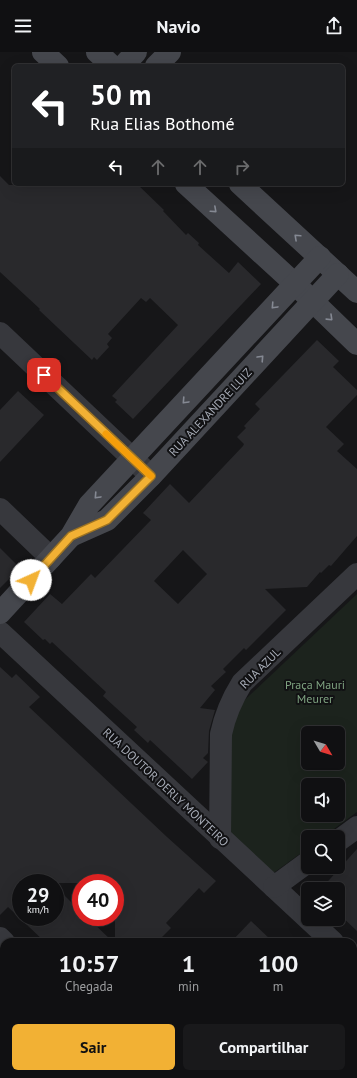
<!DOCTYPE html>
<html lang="pt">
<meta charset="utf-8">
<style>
body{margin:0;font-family:"PT Sans",sans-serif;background:#19191b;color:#f1f3f6;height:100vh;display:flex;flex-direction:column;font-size:15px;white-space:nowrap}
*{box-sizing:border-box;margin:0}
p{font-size:13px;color:#9c9d9f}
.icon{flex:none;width:22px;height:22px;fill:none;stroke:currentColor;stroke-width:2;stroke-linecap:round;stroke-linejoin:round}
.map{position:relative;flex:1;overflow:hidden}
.drawer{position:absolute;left:0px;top:886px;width:357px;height:140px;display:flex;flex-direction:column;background:#101012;border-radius:12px 12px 0 0;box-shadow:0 4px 16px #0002,0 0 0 1px #303032}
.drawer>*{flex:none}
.banner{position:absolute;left:12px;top:12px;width:333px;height:122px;border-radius:6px;box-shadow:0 4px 16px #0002,0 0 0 1px #303032;background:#202124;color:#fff;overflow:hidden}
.needle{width:26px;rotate:128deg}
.tools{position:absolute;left:301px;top:674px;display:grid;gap:8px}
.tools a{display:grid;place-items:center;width:44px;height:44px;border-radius:6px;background:#101012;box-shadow:0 4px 16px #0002,0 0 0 1px #303032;font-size:20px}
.speed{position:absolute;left:12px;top:822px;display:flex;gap:8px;font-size:20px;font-weight:700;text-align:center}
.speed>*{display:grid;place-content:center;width:52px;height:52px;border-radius:50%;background:#101012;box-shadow:0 4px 16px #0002,0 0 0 1px #303032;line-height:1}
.speed small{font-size:10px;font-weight:400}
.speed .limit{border:6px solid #d22;background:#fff;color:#111}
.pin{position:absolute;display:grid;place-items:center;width:34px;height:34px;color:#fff;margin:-17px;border-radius:8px;box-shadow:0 2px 6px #0006}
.me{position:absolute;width:44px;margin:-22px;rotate:43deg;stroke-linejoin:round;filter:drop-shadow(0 0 3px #0008)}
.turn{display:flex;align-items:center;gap:14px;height:84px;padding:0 12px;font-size:18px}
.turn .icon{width:52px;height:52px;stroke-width:2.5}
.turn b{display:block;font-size:28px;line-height:34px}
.lanes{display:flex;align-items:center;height:38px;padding:0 12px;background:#0003;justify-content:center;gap:20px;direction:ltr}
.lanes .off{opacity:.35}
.eta{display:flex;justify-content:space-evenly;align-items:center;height:68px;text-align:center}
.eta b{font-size:24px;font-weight:700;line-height:28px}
.action{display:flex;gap:8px;margin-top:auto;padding:8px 12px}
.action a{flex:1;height:46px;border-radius:6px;background:#f2b134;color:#111;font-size:16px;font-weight:700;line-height:46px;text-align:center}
.action a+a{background:#19191b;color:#f1f3f6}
header{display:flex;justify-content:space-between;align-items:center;height:52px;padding:0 12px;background:#101012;font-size:18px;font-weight:700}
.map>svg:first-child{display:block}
</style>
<header><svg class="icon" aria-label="menu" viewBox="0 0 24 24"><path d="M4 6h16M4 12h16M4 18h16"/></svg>Navio<svg class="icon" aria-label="share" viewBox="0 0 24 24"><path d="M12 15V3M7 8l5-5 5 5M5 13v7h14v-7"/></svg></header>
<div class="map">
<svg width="357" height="1026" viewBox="0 0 357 1026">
<rect width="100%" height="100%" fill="#161618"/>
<path fill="#1c231d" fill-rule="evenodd" d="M 357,542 L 357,760 L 323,785 L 308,785 L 308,796 L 268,825 L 226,785 L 232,660 ZM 308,681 L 338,681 L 338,711 L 308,711 ZM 308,733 L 338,733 L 338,763 L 308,763 Z"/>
<g fill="#29292c" fill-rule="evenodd">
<path d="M 0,124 L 9,133 L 137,132 L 164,158 L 163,159 L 186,183 L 188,181 L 199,191 L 198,193 L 229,221 L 238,210 L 261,232 L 133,367 L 115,350 L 117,348 L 112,344 L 178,273 L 150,246 L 146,250 L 141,246 L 108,282 L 112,286 L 107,292 L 109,295 L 97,308 L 94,305 L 92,308 L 39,258 L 40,257 L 0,220 Z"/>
<path d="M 317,288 L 339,309 L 333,315 L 357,338 L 357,343 L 326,375 L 344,392 L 337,399 L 357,417 L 357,484 L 331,514 L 329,513 L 321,521 L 320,520 L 307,535 L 265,537 L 286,558 L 246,598 L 244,596 L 223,617 L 226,620 L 211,634 L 215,638 L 200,656 L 215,658 L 209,679 L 208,701 L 203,706 L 208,710 L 192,727 L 150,688 L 148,691 L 134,678 L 137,675 L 103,644 L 106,640 L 80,616 L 52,590 L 50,592 L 45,587 L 43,588 L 24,570 L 50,542 L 62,552 L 91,522 L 95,526 L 151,468 L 143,461 L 170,432 L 189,451 L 243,394 L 244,392 L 237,385 L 246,376 L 244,374 L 260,357 L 255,352 ZM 183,498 L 207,522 L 178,552 L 154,529 Z"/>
<path d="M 18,339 L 44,363 L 0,410 L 0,358 Z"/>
<path d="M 0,496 L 20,516 L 0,536 Z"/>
<path d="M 0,615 L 12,626 L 16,622 L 40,645 L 29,655 L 167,785 L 216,829 L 204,841 L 199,836 L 166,871 L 171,876 L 157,890 L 115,890 L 115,831 L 21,831 L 21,865 L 55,865 L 55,834 L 81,860 L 81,865 L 87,865 L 113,890 L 45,890 L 8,855 L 0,863 Z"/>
<path d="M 357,797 L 357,879 L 338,861 L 338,837 L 321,837 Z"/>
<path d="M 251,869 L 273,890 L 231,890 Z"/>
</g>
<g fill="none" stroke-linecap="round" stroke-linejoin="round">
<g stroke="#37383d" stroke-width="22">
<path d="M 0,281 L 151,424"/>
<path d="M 0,457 L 51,506"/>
<path d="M 0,580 L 333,890"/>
<path d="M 220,786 L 221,682 C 225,663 232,647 242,631 L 357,522"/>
<path d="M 338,789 L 357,775"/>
<path d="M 274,835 L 308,810"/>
<path d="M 0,886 L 4,890"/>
<path d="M 353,909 L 357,913"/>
<path d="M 141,1022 L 145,1026"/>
</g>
<g stroke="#45474d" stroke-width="22">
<path d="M 43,0 L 58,14"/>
<path d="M 97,0 L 112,14"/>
<path d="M 123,14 L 136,0"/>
<path d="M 156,14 L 170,0"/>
<path d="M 186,132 L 295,232 L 357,292"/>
<path d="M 240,132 L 357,240"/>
<path d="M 71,484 L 107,468 L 151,424 L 338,222"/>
<path d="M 0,561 L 71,484 L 89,453 L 320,205"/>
</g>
</g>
<defs><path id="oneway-chevron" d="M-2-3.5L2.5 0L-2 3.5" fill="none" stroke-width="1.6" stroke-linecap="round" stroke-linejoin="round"/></defs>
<g stroke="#858993">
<use href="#oneway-chevron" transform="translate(214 158) rotate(42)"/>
<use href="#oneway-chevron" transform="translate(297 185) rotate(-137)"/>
<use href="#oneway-chevron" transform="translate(274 254) rotate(133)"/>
<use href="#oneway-chevron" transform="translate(330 266) rotate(44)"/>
<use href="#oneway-chevron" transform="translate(261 306) rotate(-47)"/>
<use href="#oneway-chevron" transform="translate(185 349) rotate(133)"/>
<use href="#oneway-chevron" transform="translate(97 444) rotate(133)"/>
</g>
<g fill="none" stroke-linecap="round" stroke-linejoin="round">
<g stroke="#9d7322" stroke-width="10">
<path id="route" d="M 31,528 L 71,484 L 107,468 L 151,424 L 44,323"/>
</g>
<use href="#route" stroke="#f2b134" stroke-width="7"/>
<path stroke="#f59e0b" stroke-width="7" d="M 106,382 L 151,424"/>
</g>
<g text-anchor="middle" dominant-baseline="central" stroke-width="4" stroke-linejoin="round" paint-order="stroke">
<g font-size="12" fill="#a8adb8" stroke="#111113">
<text transform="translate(210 360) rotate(-47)">RUA ALEXANDRE LUIZ</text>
<text transform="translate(260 616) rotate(-45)">RUA AZUL</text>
<text transform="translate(166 735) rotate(43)">RUA DOUTOR DERLY MONTEIRO</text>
</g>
<g font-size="12" fill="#7fa381" stroke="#111113">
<text x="315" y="632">Praça Mauri<tspan x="315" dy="14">Meurer</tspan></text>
</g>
</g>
</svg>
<div class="tools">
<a><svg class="needle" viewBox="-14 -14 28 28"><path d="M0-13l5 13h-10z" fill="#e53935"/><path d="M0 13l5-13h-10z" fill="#9c9d9f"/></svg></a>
<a><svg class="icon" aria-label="sound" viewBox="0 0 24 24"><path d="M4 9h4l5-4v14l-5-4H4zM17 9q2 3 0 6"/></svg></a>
<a><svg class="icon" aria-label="search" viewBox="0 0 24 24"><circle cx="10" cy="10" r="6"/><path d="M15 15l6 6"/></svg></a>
<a><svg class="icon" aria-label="layers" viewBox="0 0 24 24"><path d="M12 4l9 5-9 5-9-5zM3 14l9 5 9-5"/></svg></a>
</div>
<div class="speed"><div>29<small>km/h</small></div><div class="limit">40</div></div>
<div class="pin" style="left:44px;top:323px;background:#d93025"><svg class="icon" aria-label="arrive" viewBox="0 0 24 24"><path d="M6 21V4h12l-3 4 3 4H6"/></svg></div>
<svg class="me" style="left:31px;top:528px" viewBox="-20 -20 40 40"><circle r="19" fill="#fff"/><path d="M0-13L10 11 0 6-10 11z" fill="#f2b134"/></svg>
<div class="banner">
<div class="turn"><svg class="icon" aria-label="left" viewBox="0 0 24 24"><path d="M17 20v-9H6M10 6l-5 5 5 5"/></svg><div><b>50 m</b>Rua Elias Bothomé</div></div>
<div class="lanes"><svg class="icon" aria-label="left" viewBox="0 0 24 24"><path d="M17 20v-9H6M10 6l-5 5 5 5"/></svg><svg class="icon off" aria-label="ahead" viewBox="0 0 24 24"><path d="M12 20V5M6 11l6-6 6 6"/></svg><svg class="icon off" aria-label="ahead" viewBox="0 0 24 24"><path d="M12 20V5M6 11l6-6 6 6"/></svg><svg class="icon off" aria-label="right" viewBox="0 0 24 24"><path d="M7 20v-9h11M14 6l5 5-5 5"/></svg></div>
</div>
<section class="drawer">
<div class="eta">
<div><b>10:57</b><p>Chegada</p></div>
<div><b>1</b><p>min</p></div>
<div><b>100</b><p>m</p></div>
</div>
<div class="action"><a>Sair</a><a>Compartilhar</a></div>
</section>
</div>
